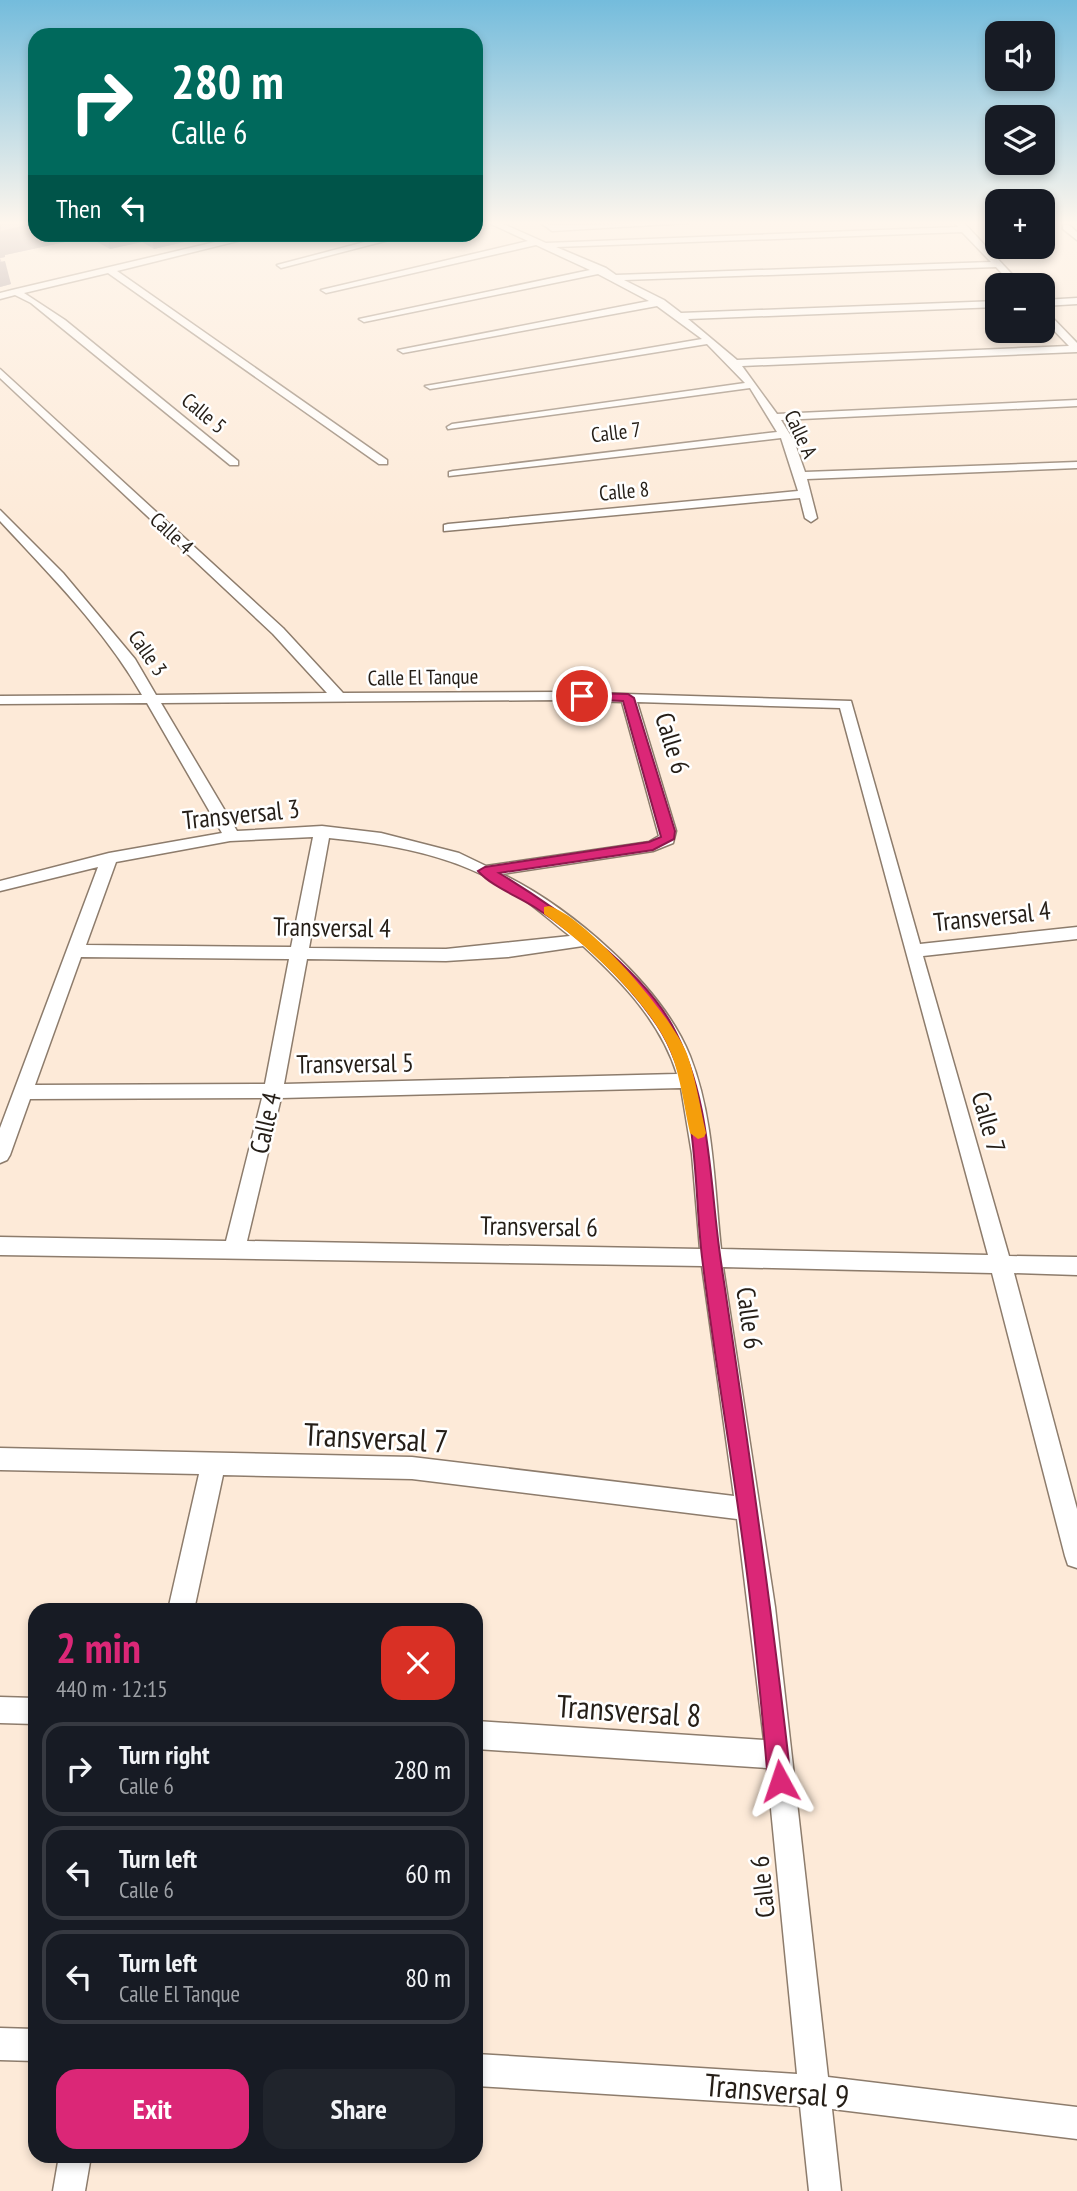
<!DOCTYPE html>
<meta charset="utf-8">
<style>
body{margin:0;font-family:"PT Sans Narrow",sans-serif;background:#20242c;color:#f1f3f6;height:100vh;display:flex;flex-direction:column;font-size:26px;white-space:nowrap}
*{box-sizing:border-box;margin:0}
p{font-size:23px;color:#9ea1a6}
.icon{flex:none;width:38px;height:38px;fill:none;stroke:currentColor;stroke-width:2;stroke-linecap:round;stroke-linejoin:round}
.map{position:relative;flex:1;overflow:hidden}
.panel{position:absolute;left:28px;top:1603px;width:455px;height:560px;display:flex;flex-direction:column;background:#171b24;border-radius:21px;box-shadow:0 4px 10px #0003}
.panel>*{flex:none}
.top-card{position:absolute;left:28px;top:28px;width:455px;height:214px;border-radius:21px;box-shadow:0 4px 10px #0003;background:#00695c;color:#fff;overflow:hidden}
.buttons{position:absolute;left:985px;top:21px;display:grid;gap:14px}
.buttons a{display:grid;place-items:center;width:70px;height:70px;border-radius:14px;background:#171b24;box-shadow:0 4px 10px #0003;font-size:35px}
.pin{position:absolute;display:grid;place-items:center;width:60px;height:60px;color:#fff;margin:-30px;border:4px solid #fff;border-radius:50%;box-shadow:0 2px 7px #0007}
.me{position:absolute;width:77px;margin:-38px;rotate:355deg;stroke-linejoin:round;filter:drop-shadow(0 0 5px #0008)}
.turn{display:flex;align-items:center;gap:24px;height:147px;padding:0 28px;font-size:32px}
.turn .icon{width:91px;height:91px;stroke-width:2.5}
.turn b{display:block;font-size:49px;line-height:60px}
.then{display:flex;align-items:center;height:66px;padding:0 28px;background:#0003;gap:14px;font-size:26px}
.round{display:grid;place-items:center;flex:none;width:74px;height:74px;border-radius:21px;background:#20242c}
.head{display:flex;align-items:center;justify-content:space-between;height:119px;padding:0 28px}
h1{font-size:42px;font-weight:700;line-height:52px;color:#db2777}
.button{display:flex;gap:14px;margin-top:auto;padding:14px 28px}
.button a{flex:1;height:80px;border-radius:21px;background:#db2777;color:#fff;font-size:28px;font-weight:700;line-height:80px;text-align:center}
.button a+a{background:#20242c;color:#f1f3f6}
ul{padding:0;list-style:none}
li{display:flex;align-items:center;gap:21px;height:94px;margin:0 14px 10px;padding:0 14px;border:4px solid #363941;border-radius:21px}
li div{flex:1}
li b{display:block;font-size:26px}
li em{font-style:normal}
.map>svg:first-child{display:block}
</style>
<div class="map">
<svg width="1077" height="2191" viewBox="0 0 1077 2191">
<rect width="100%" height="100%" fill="#fdead8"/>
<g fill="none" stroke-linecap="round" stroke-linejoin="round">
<g stroke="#8d7c6c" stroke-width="3">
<g id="street">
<path d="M 489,223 L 501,223 L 546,243 L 958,227 L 955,223 L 964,223 L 1022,285 L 1013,285 L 996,267 L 624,280 L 664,300 L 681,313 L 998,301 L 998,307 L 688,319 L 737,360 L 1069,346 L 1043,319 L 1043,310 L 1046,311 L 1077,343 L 1077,352 L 742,366 L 777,414 L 1077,400 L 1077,406 L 781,420 L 794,441 L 805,472 L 1077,462 L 1077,468 L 807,479 L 817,518 L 811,522 L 805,518 L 800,498 L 444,531 L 444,525 L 448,524 L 798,491 L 781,438 L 449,476 L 449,472 L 453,471 L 777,432 L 750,388 L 448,429 L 447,427 L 452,424 L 745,383 L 707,344 L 430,389 L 425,386 L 702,339 L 657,306 L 403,353 L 398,350 L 649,301 L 598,274 L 364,322 L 359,319 L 590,270 L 536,245 L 326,293 L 321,290 L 528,241 ZM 962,232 L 991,262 L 616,275 L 606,268 L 556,247 Z"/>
<path d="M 541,223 L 554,225 L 688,223 L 552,231 Z"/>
<path d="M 1063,225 L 1069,225 L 1077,232 L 1077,240 L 1063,229 Z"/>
<path d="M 249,234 L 266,234 L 117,271 L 387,460 L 387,464 L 379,464 L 108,273 L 24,293 L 65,320 L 238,461 L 238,465 L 230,465 L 31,303 L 15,295 L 0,299 L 0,293 L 12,290 Z"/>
<path d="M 395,234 L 412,234 L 281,268 L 277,265 Z"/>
<path d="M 1077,298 L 1077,304 L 1043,306 L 1043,300 Z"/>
<path d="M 0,369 L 283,628 L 343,693 L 559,692 L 851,701 L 920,944 L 1077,927 L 1077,939 L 923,956 L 1009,1256 L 1077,1257 L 1077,1275 L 1014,1273 L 1077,1509 L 1077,1568 L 1068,1565 L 1065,1556 L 992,1273 L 723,1267 L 775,1607 L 828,2077 L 1077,2107 L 1077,2139 L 832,2109 L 841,2191 L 809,2191 L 800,2106 L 476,2086 L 476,2054 L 797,2074 L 767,1768 L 476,1749 L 476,1721 L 764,1740 L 737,1519 L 412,1479 L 223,1475 L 194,1610 L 168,1610 L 199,1474 L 0,1470 L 0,1448 L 412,1457 L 734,1496 L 702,1266 L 0,1255 L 0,1237 L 226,1241 L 262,1098 L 30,1099 L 10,1155 L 7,1160 L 0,1163 L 0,1128 L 98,867 L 0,891 L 0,881 L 109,853 L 222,833 L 147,703 L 0,704 L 0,696 L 142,695 C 105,630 51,576 0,521 L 0,510 L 63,573 L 135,659 L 156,695 L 327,693 L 273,634 L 0,378 ZM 559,700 L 622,702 L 659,836 L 649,842 L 486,866 L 459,853 L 381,833 L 322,826 L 237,831 L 161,703 ZM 637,702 L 840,708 L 988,1255 L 721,1249 C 714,1185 714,1117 690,1056 C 661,984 570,907 502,874 L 653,851 L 673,843 L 676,831 ZM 313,837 L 291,947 L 86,945 L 116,862 L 230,841 ZM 329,838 C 394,844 464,857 519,896 C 537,908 553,923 570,936 L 446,949 L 309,948 ZM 583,946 C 623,983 660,1021 677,1074 L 284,1084 L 307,959 L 446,961 L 508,957 ZM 81,957 L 289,959 L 265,1084 L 35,1085 ZM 681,1088 L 692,1154 L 700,1249 L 247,1241 L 281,1098 Z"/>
<path d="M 0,1697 L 35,1698 L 35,1724 L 0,1723 Z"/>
<path d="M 0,2028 L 35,2029 L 35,2061 L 0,2060 Z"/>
<path d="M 59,2156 L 91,2156 L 85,2191 L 53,2191 Z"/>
</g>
</g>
<use href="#street" fill="#fff" fill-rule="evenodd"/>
</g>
<path fill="#b6a3af" d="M 0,223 L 35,234 L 197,234 L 197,239 L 154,249 L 142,242 L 110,249 L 88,237 L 5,255 L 5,257 L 0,258 L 11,284 L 0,287 Z"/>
<g fill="#94858e">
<path d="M 35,224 L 35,234 L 88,234 L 88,237 L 5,255 L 5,257 L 0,258 L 0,232 Z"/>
<path d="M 107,234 L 141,234 L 142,242 L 110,249 Z"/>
<path d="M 151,234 L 197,234 L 197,239 L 154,249 Z"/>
<path d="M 5,261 L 11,284 L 0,287 L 0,262 Z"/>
</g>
<path fill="#d4becb" stroke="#94858e" stroke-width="2" d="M 0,223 L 35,223 L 35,224 L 0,232 Z"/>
<linearGradient id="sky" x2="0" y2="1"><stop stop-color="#74bcdc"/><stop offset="0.42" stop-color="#fef6ed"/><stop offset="1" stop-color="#fef6ed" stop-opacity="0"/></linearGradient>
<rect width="1077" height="530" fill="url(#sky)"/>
<path fill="#db2777" stroke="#8e194d" stroke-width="2" d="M 582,693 L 628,694 L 634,698 L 675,831 L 674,839 L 653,850 L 499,873 C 557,908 639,966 672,1025 C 712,1098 709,1182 721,1262 C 747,1435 772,1607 791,1781 L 788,1789 L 780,1792 L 772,1789 L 768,1781 C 763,1723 758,1665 751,1607 C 738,1490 716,1374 702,1257 C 693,1183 700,1090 657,1025 C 627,981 581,937 536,908 C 518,896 492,887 478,871 L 485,867 L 649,842 L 661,837 L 623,701 L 578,699 L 576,696 Z"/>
<path fill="#f59e0b" d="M 549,906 C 587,917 673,1017 687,1054 C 696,1079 700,1107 706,1133 L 704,1137 L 698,1139 L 690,1133 C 684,1107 681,1078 671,1053 C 652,1004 586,944 544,914 L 544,907 Z"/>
<g text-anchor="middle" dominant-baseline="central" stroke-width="5" stroke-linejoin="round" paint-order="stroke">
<g font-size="21" fill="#251e17" stroke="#fff">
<text transform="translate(204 413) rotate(40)">Calle 5</text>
<text transform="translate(616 432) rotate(-7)">Calle 7</text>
<text transform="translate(801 434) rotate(65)">Calle A</text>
<text transform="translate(624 491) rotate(-5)">Calle 8</text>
<text transform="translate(172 533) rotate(43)">Calle 4</text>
<text transform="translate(148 653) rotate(55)">Calle 3</text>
<text transform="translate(423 677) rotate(-1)">Calle El Tanque</text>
</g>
<g font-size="26" fill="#251e17" stroke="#fff">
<text transform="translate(673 743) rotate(73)">Calle 6</text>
<text transform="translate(241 814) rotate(-6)">Transversal 3</text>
<text transform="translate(992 916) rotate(-6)">Transversal 4</text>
<text transform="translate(332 927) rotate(1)">Transversal 4</text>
<text transform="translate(355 1063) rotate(-1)">Transversal 5</text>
<text transform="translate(989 1122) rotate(74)">Calle 7</text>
<text transform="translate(265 1123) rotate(-77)">Calle 4</text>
<text transform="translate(539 1226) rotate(1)">Transversal 6</text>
<text transform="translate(750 1318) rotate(82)">Calle 6</text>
<text transform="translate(762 1887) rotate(-96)">Calle 6</text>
</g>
<g font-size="32" fill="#251e17" stroke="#fff">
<text transform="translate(376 1437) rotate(3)">Transversal 7</text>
<text transform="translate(629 1710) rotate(4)">Transversal 8</text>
<text transform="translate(777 2090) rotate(5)">Transversal 9</text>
</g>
</g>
</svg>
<div class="buttons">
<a><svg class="icon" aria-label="sound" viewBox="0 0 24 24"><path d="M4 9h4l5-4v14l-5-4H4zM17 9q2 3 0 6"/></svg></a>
<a><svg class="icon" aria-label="layers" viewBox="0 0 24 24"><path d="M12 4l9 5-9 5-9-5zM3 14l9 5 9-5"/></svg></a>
<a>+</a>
<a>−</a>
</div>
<div class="pin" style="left:582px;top:696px;background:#d93025"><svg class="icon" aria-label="arrive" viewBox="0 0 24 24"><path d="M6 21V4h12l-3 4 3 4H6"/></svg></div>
<svg class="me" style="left:780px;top:1781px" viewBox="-20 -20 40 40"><path d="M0-17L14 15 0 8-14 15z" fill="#db2777" stroke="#fff" stroke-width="4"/></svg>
<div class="top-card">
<div class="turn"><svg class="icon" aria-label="right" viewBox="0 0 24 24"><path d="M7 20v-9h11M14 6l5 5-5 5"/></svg><div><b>280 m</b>Calle 6</div></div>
<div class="then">Then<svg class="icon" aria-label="left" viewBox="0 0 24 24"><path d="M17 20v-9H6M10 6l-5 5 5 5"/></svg></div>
</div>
<section class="panel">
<div class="head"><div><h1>2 min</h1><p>440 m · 12:15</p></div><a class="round" style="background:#d93025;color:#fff"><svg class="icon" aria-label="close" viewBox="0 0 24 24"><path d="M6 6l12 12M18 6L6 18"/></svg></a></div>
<ul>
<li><svg class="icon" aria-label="right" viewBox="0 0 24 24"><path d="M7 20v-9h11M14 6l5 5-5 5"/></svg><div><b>Turn right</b><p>Calle 6</p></div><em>280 m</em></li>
<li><svg class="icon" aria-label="left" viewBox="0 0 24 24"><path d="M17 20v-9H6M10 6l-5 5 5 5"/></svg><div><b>Turn left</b><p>Calle 6</p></div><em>60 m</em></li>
<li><svg class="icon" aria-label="left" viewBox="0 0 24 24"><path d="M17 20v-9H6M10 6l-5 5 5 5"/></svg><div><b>Turn left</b><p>Calle El Tanque</p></div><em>80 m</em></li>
</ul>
<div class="button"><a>Exit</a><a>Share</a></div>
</section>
</div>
